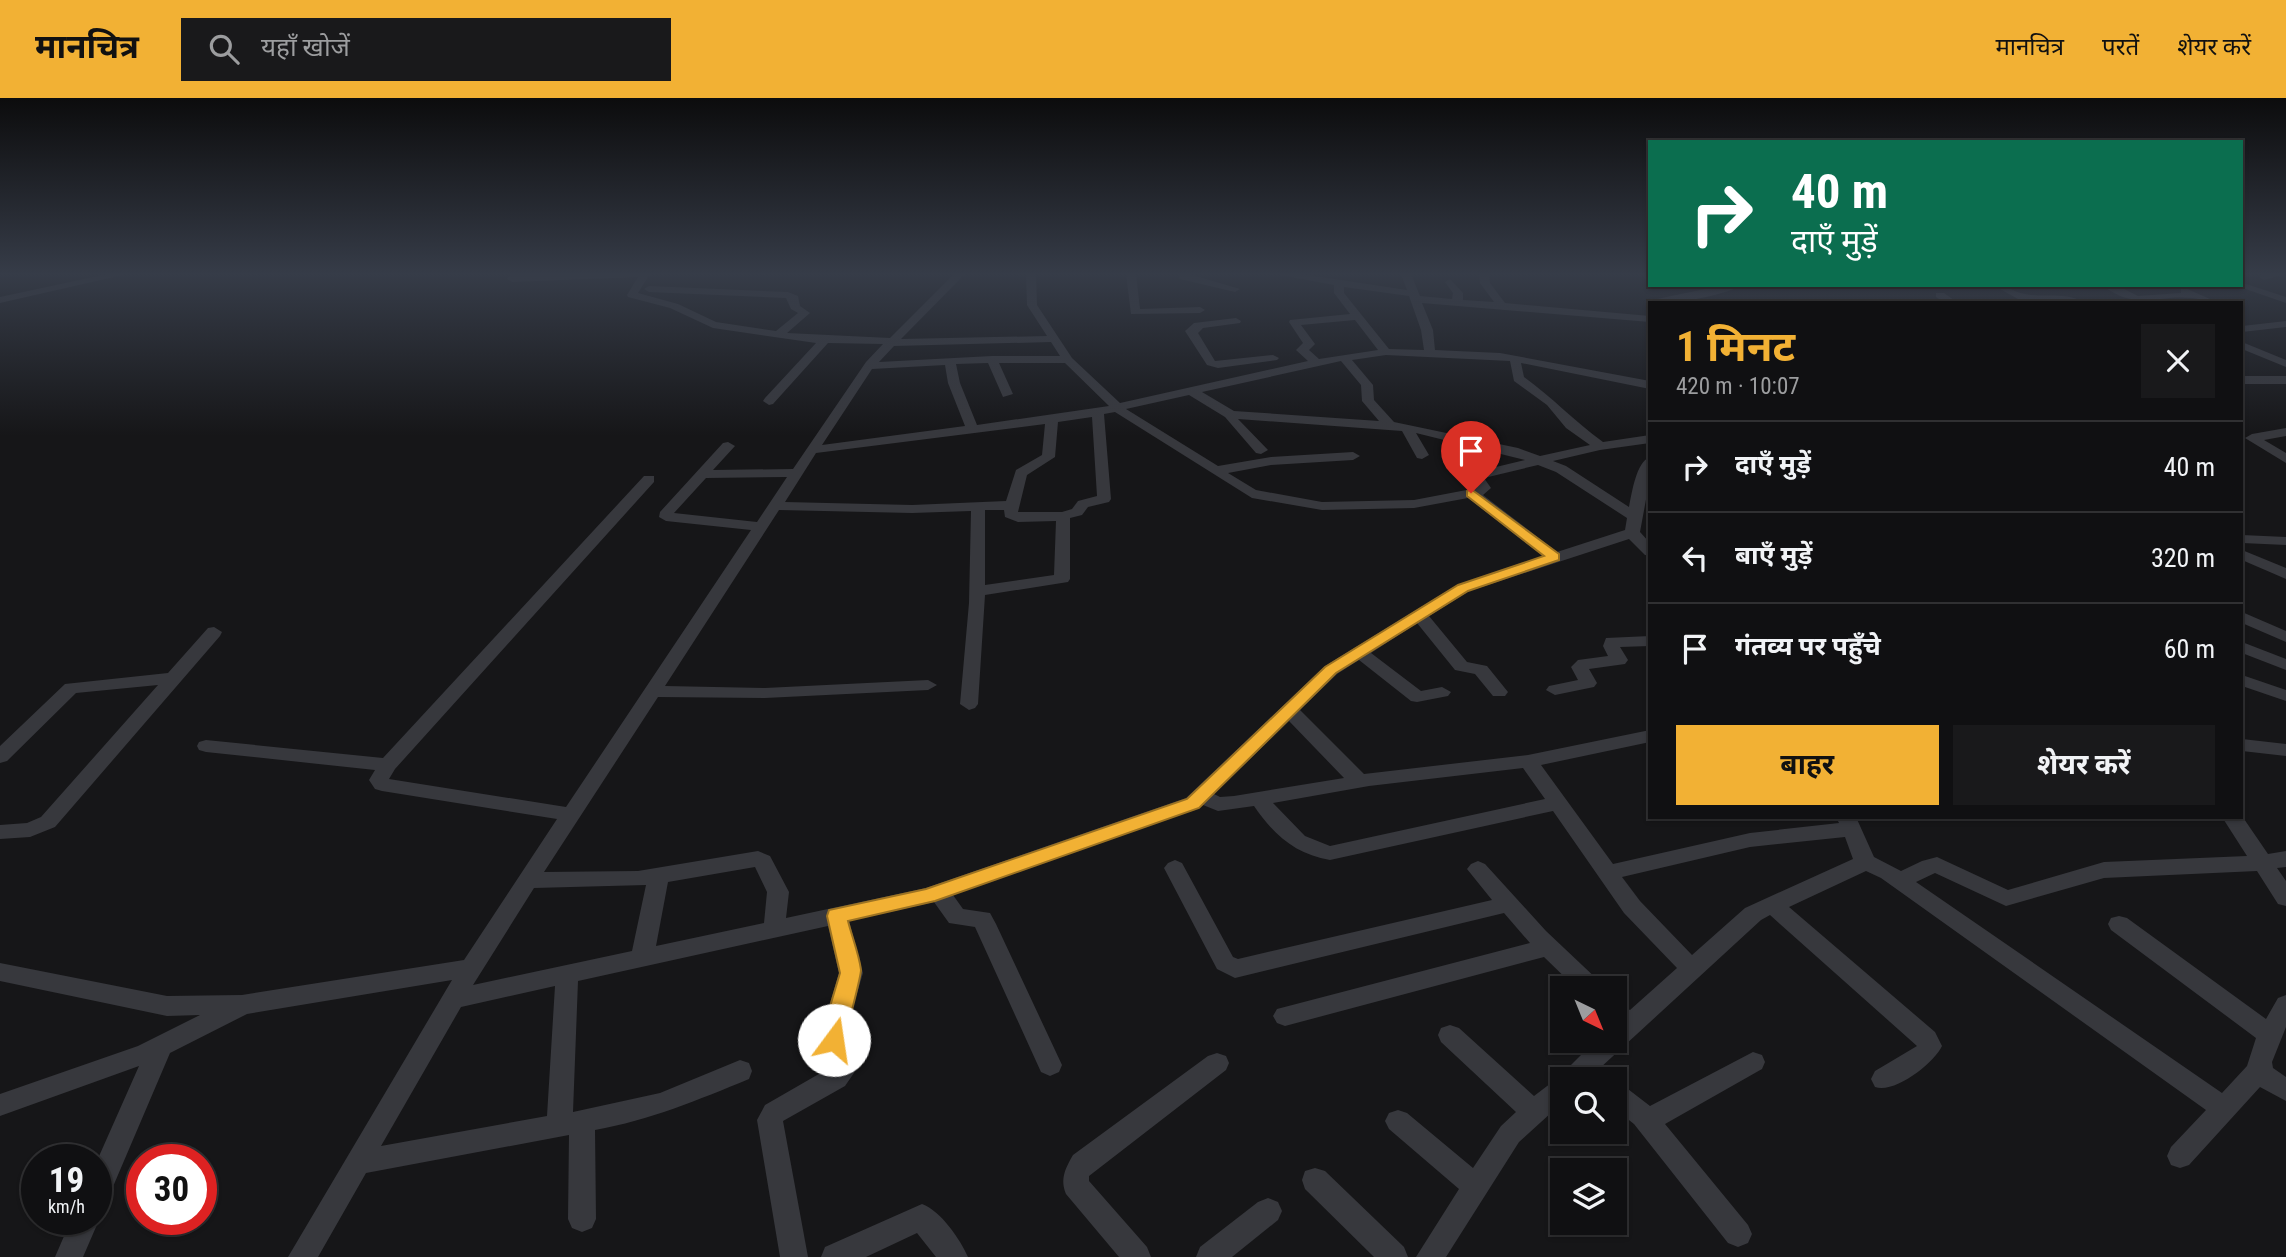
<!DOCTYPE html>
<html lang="hi">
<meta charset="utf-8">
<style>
body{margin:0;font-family:"Roboto Condensed","Noto Sans Devanagari",sans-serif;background:#19191b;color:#f1f3f6;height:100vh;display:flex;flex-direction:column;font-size:26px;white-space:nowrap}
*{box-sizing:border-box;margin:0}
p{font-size:23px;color:#9c9d9f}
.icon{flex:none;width:38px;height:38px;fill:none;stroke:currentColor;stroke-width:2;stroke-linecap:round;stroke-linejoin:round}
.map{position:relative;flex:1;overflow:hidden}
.sheet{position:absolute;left:1648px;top:203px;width:595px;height:518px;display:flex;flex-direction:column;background:#101012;border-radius:0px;box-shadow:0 2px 5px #0004,0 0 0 2px #303032}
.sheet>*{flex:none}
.hud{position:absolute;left:1648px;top:42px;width:595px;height:147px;border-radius:0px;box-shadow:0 2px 5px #0004,0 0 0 2px #303032;background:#0b6e4f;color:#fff;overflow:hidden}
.needle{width:46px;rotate:137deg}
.fabs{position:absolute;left:1550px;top:878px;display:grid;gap:14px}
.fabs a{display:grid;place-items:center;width:77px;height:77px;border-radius:0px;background:#101012;box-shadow:0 2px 5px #0004,0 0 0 2px #303032;font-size:35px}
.speed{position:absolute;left:21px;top:1046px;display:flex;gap:14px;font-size:35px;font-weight:700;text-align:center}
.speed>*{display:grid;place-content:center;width:91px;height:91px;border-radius:50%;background:#101012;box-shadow:0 2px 5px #0004,0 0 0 2px #303032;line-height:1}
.speed small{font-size:18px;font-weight:400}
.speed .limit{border:10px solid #d22;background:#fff;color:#111}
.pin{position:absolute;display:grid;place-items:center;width:60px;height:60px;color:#fff;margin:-72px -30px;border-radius:50% 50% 50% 0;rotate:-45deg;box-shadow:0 0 7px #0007}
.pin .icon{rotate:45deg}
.me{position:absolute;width:77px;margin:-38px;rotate:14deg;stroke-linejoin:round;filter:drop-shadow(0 0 5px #0008)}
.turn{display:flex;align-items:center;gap:24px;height:147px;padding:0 28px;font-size:32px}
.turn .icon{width:91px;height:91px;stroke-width:2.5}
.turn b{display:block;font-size:49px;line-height:60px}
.round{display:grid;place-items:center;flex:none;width:74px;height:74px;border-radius:0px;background:#19191b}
.headline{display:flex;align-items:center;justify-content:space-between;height:119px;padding:0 28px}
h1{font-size:42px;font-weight:700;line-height:52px;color:#f2b134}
.button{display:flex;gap:14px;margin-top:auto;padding:14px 28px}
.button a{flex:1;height:80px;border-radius:0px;background:#f2b134;color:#111;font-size:28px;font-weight:700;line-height:80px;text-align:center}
.button a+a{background:#19191b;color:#f1f3f6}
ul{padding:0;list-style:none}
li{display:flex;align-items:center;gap:21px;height:91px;padding:0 28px;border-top:2px solid #303032}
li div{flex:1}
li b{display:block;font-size:26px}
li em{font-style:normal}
header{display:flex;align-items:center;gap:42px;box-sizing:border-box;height:98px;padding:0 35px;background:#f2b134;color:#111}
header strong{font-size:33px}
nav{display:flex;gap:38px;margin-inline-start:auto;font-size:24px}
.search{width:490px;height:63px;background:#19191b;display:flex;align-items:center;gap:18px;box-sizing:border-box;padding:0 24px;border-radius:0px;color:#9c9d9f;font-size:26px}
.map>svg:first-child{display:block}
</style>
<header>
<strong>मानचित्र</strong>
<div class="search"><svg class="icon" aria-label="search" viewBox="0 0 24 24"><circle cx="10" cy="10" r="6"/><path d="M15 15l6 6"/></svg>यहाँ खोजें</div>
<nav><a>मानचित्र</a><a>परतें</a><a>शेयर करें</a></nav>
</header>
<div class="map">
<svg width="2286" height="1159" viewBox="0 0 2286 1159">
<rect width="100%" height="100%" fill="#161618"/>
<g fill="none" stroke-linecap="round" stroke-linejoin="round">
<g fill="#37383d" fill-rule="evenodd">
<path d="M 107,176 L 127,176 L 0,205 L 0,199 Z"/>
<path d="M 511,176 L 653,176 L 648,179 L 638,195 L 678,206 L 716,224 L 776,233 L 798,215 L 791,211 L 786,200 L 649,194 L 644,191 L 649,188 L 788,194 L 798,198 L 800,208 L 810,215 L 787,235 L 890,240 L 954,176 L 965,176 L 901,241 L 1047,238 L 1027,207 L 1026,176 L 1036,176 L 1037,207 L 1072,260 L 1120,305 L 1308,263 L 1296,252 L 1303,245 L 1289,224 L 1290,222 L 1350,216 L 1334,195 L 1334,187 L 1275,176 L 1301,176 L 1407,192 L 1401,176 L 1411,176 L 1420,198 L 1452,201 L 1453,195 L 1445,184 L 1450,181 L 1463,195 L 1463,202 L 1494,204 L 1480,185 L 1479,176 L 1489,176 L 1490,185 L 1505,205 L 1650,218 L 1650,224 L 1422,205 L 1433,232 L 1435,252 L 1500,255 L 1650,283 L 1650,291 L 1521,265 L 1524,279 C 1552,299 1574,323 1603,344 L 1650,337 L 1650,345 L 1600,352 L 1553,363 L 1566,368 L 1629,409 C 1632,395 1636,364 1650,359 L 1650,380 L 1640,434 L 1650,445 L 1650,458 L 1645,457 L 1629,441 L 1469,493 L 1429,518 L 1467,564 L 1487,568 L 1508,594 L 1505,598 L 1493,598 L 1475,576 L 1455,572 L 1417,525 L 1371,555 L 1421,593 L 1442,589 L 1451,594 L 1448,598 L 1417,604 L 1411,603 L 1359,562 L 1337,576 L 1300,612 L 1364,676 L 1528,657 L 1650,632 L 1650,644 L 1541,667 L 1613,766 L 1750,735 L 1839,725 L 1836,719 L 1856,719 L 1874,759 L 1901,773 L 1922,763 L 1937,759 L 2008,792 L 2104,764 L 2247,758 L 2222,719 L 2242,718 L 2268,756 L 2286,753 L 2286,769 L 2277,770 L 2286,783 L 2286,808 L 2278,806 L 2257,773 L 2104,780 L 2006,808 L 1935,775 L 1916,784 L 2222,995 L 2247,968 L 2256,940 L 2111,832 L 2108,826 L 2111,820 L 2119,818 L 2127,820 L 2266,921 L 2278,900 L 2286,897 L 2286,929 L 2272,964 L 2273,970 L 2286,979 L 2286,1003 L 2260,989 L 2189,1067 L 2180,1070 L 2171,1067 L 2167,1058 L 2171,1049 L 2206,1012 L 1881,780 L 1866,773 L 1789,809 L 1935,934 L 1942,948 C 1934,965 1895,996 1875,989 L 1871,981 L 1875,973 L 1917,948 L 1770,817 L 1761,822 L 1587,982 L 1563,982 L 1563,1004 L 1519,1044 L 1446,1159 L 1416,1159 L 1459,1091 L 1389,1031 L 1385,1023 L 1389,1015 L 1398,1012 L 1407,1015 L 1473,1070 L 1501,1028 L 1516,1014 L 1441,944 L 1438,937 L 1441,930 L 1450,927 L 1459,930 L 1534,998 L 1559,979 L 1595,943 L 1615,943 L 1615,903 L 1630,912 L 1677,870 L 1624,815 L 1553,713 L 1330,762 C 1295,756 1274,737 1254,708 L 1218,713 L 1203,707 L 953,797 L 963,811 L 990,815 L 996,826 L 1062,967 L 1059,974 L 1050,978 L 1041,974 L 975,829 L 949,825 L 934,804 L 849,823 L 863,875 L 846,932 L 846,941 L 856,972 L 845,988 L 783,1023 L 808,1159 L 780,1159 L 757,1022 L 765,1007 L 831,969 L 822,941 L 822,932 L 839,875 L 828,828 L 578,883 L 573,1014 L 660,995 L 740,962 L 749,965 L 752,973 L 749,981 C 698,1002 650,1022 595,1032 L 596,1121 L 592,1130 L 582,1134 L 572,1130 L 568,1121 L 569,1037 L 366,1075 L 318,1159 L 288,1159 L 452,882 L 247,916 L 170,955 L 106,1105 L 96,1109 L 96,1065 L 139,968 L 0,1018 L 0,996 L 138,948 L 200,917 L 167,918 L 0,883 L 0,865 L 167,898 L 242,897 L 464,862 L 557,721 L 382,693 L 375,691 L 369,682 L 375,672 L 206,654 L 199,652 L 197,648 L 199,644 L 206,642 L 383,660 L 644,378 L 654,378 L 654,384 L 395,671 L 389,681 L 566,709 L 751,432 L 666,423 L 659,419 L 660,414 L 723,345 L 728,344 L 735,348 L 713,372 L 793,371 L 866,264 L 883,246 L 828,245 L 773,306 L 769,307 L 763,303 L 765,300 L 816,245 L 713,230 L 670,210 L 628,199 L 627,197 L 638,179 L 512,184 L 507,181 ZM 1344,189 L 1409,198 L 1421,232 L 1424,252 L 1389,251 L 1344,195 ZM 1355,222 L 1378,252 L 1319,261 L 1309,252 L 1315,246 L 1301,227 ZM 1051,244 L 1060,258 L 992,258 L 879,264 L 894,248 ZM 1386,257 L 1510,263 L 1514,283 L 1547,307 L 1566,330 L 1590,347 L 1540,358 L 1518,350 L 1394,324 L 1374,302 L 1373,287 L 1352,262 ZM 1341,263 L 1361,287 L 1362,303 L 1379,323 L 1234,313 L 1202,294 ZM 988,265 L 1003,299 L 1013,296 L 999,265 L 1065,265 L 1109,308 L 977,327 L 960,285 L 956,266 ZM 945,267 L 948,285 L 965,328 L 822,347 L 872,271 ZM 1189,297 L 1225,319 L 1256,355 L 1261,356 L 1268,352 L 1238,321 L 1402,333 L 1417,360 L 1422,361 L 1429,357 L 1416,335 L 1525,362 L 1471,375 L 1469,378 L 1477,390 L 1414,402 L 1322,404 L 1256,392 L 1228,375 L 1271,367 L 1353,362 L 1360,358 L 1353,354 L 1271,359 L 1218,368 L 1126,311 ZM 1115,314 L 1252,400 L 1322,412 L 1414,410 L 1468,400 L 1544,459 L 1457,487 L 1325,568 L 1186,700 L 926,790 L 786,820 L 789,794 L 770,758 L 758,753 L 638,773 L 544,774 L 658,599 L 765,600 L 928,592 L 937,587 L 928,582 L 765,590 L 665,588 L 779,412 L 912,415 L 971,413 L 969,505 L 960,606 L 969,612 L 975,610 L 978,606 L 985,497 L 1068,484 L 1070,481 L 1070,420 L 1082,417 L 1088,409 L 1109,404 L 1111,401 L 1104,316 ZM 1092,319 L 1097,398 L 1078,403 L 1072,411 L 1062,414 L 1018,414 L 1027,377 L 1055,359 L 1058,324 ZM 1045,326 L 1042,357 L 1016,372 L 1006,403 L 912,407 L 785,404 L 816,355 ZM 1538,367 L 1556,374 L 1627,420 L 1625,432 L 1557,454 L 1483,397 L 1491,390 L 1484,380 ZM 787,379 L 757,424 L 674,415 L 706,380 ZM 985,412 L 1004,412 L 1005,419 L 1018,424 L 1056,423 L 1054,477 L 985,487 ZM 1289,623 L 1344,680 L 1234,698 L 1220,699 L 1214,696 ZM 1523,670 L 1545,701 L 1330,748 L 1305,738 L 1273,705 L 1369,688 ZM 1845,739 L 1853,761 L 1745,810 L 1692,857 L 1640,803 L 1622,779 L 1750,749 ZM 755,769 L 767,794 L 764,825 L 656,848 L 668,784 ZM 646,787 L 632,853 L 473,887 L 534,790 ZM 555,888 L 547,1018 L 381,1048 L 461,909 Z"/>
<path d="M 1126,176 L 1136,176 L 1140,211 L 1200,209 L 1205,212 L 1200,215 L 1131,216 Z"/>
<path d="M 1177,176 L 1189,176 L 1240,191 L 1235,194 L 1180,181 Z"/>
<path d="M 1642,176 L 1650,176 L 1650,184 L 1646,183 Z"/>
<path d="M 2286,176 L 2264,182 L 2259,179 L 2263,176 Z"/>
<path d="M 2243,185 L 2286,199 L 2286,205 L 2234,187 Z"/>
<path d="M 1724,187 L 1743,187 C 1729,195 1670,210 1657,201 Z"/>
<path d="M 1993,187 C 2008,187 2012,194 2025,196 C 2045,200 2066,193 2085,205 L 2056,202 L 2025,205 Z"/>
<path d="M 2102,187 L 2116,187 L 2138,198 L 2181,195 L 2181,191 L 2185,190 L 2219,205 C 2209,205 2202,201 2192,200 C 2156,196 2137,214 2102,187 Z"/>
<path d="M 1936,195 L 1944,195 L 1958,205 L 1945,205 L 1936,199 Z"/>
<path d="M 1236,220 L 1241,223 L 1240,225 L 1203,230 L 1198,235 L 1215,263 L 1273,257 L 1279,260 L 1277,262 L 1218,270 L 1207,267 L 1185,233 L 1194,225 Z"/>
<path d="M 2286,223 L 2286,229 L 2242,234 L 2242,228 Z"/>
<path d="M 2242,244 L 2286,262 L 2286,269 L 2242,251 Z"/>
<rect x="2242" y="278" width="44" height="8"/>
<path d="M 2286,330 L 2286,338 L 2264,342 L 2286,355 L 2286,365 L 2245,340 L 2252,336 Z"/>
<path d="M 2242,437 L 2286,439 L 2286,447 L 2242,445 Z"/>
<path d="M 2242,452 L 2286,470 L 2286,481 L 2242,462 Z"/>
<path d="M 2242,514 L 2286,533 L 2286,544 L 2242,525 Z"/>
<path d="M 214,529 L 222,534 L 220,538 L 55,729 L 30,739 L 0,741 L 0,727 L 27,725 L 41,719 L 158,587 L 76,595 L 7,663 L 0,665 L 0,648 L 65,586 L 168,575 L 208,530 Z"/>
<path d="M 1650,538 L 1650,548 L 1620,549 L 1628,562 L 1625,566 L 1589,571 L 1597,585 L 1594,589 L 1555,597 L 1546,592 L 1549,588 L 1578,582 L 1571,569 L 1578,562 L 1608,558 L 1603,548 L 1606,540 Z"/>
<path d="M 2242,544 L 2286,561 L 2286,572 L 2242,555 Z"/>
<path d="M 2242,577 L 2286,592 L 2286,603 L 2242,588 Z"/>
<path d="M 2242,641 L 2286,646 L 2286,658 L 2242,653 Z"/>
<path d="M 1175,762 L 1182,765 L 1233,859 L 1238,861 L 1492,802 L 1467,771 L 1471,766 L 1478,763 L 1485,766 L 1546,833 L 1600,884 L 1604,891 L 1577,891 L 1544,859 L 1285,928 L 1277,925 L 1273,918 L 1277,911 L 1530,845 L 1504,815 L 1235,880 L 1217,871 L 1164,770 L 1168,765 Z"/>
<path d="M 1753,954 L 1762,957 L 1765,964 L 1762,971 L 1665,1026 L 1748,1127 L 1752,1136 L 1748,1145 L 1738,1149 L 1728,1145 L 1634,1026 L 1615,1011 L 1615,985 L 1624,988 L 1650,1008 Z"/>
<path d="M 1217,955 L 1226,958 L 1229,965 L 1226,972 L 1089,1078 L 1089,1083 L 1147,1149 L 1151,1159 L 1119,1159 L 1066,1096 C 1060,1081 1065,1071 1073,1057 L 1208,958 Z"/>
<path d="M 1315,1070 L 1325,1073 L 1404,1149 L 1408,1159 L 1374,1159 L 1305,1091 L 1302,1082 L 1305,1073 Z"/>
<path d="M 1268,1100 L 1278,1104 L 1282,1113 L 1278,1122 L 1232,1159 L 1196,1159 L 1200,1149 L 1258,1104 Z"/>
<path d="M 922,1106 C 941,1113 960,1141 968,1159 L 936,1159 L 917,1135 L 866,1159 L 821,1159 L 825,1149 Z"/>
<path d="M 96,1116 L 99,1122 L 83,1159 L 55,1159 L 71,1122 L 96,1122 Z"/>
</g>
</g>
<linearGradient id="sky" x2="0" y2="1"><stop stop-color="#0c0c0d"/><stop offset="0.52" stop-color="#363c48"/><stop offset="1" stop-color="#363c48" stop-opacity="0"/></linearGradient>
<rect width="2286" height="338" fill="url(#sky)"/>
<path fill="#f2b134" stroke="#9d7322" stroke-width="2" d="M 1471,391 L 1559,456 L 1559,462 L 1468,493 L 1336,575 L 1199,710 L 935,803 L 848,823 C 852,839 859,856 861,872 C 861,878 845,941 842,948 L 834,951 L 826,948 L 823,932 L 840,875 L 827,818 L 829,812 L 926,791 L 1187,701 L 1325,569 L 1458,487 L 1544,458 L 1467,398 L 1467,393 Z"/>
</svg>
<div class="fabs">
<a><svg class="needle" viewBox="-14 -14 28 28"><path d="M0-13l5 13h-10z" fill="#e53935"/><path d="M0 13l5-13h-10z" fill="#9c9d9f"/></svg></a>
<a><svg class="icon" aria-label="search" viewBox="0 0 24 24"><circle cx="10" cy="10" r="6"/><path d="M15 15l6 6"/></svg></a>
<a><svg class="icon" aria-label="layers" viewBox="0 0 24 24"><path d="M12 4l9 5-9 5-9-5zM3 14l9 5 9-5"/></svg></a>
</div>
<div class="speed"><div>19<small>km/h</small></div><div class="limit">30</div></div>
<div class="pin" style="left:1471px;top:395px;background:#d93025"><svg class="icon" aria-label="arrive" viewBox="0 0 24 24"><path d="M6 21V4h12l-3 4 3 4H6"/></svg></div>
<svg class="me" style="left:834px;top:942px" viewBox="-20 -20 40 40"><circle r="19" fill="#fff"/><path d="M0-13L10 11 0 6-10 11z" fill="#f2b134"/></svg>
<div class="hud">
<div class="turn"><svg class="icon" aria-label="right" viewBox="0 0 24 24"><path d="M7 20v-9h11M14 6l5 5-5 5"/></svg><div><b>40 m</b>दाएँ मुड़ें</div></div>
</div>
<section class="sheet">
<div class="headline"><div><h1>1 मिनट</h1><p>420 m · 10:07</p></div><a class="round"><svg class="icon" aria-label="close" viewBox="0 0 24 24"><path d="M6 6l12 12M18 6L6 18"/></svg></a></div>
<ul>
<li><svg class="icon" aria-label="right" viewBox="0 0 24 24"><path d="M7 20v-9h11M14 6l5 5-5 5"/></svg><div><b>दाएँ मुड़ें</b></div><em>40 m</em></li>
<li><svg class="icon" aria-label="left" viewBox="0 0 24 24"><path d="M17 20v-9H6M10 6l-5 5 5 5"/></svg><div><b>बाएँ मुड़ें</b></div><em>320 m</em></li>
<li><svg class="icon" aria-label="arrive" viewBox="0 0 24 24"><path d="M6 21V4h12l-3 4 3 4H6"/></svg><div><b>गंतव्य पर पहुँचे</b></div><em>60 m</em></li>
</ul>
<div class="button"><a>बाहर</a><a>शेयर करें</a></div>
</section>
</div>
